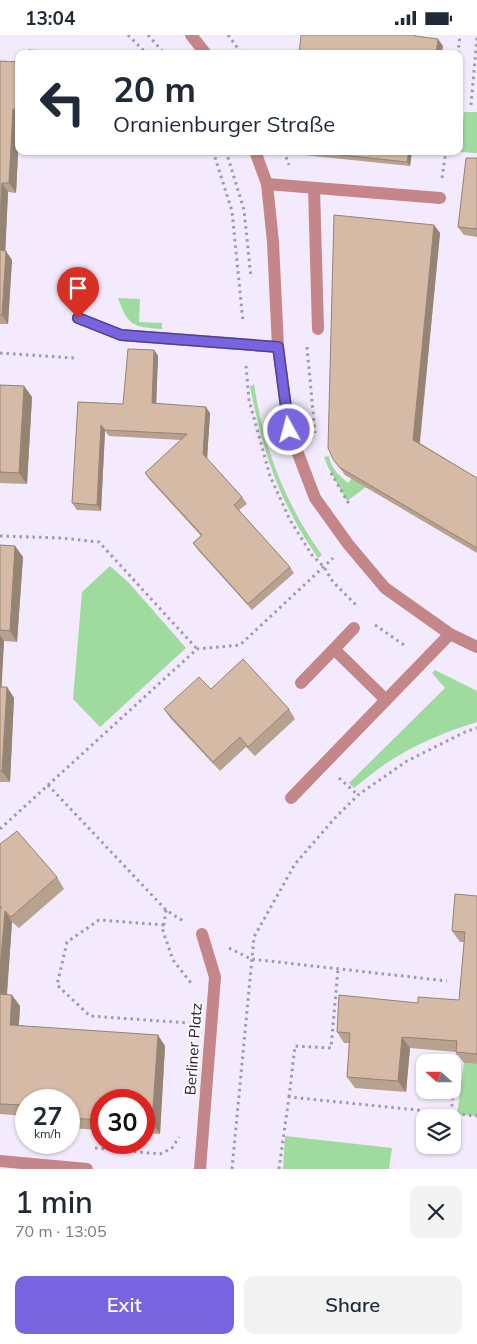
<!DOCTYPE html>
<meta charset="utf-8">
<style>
body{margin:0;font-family:Mulish,sans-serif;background:#f2f2f3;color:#1f2937;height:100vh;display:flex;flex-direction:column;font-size:19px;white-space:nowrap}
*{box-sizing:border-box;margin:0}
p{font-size:16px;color:#747a83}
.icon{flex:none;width:28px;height:28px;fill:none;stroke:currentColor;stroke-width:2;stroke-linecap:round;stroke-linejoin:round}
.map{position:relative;height:1134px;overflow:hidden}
.drawer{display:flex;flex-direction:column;background:#fff;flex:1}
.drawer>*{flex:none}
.guide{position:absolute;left:15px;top:15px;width:448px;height:105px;border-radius:10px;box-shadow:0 1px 4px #0004;background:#fff;color:#1f2937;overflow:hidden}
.needle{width:32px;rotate:291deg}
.fabs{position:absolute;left:416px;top:1019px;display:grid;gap:10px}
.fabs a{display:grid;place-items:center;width:45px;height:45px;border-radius:10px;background:#fff;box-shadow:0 1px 4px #0004;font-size:25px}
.speed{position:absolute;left:15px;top:1054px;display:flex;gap:10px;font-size:25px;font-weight:700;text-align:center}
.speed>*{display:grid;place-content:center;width:65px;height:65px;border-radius:50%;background:#fff;box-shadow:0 1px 4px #0004;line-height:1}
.speed small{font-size:12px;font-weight:400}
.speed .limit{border:8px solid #d22;background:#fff;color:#111}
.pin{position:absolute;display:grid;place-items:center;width:42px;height:42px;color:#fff;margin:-51px -21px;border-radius:50% 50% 50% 0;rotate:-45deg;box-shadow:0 0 5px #0007}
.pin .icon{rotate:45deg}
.me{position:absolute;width:55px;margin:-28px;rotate:353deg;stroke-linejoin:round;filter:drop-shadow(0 0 4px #0008)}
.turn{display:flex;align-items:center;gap:18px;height:105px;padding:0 15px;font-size:22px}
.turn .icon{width:65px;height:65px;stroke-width:2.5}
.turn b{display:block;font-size:35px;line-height:42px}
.round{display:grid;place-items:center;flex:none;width:52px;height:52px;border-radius:10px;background:#f2f2f3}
.headline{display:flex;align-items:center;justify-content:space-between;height:85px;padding:0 15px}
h1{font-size:30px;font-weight:600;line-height:38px}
.cta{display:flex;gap:10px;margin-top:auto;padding:10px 15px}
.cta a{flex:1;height:58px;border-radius:10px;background:#7864df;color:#fff;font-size:20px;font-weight:600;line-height:58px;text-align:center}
.cta a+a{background:#f2f2f3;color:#1f2937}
.status{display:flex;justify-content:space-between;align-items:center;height:35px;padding:0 25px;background:#fff;direction:ltr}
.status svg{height:14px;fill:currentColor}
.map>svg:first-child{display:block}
</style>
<div class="status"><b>13:04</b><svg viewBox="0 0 49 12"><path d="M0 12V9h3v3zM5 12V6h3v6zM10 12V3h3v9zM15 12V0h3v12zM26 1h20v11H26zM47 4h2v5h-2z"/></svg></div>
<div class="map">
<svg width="477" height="1134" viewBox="0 0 477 1134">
<rect width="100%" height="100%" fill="#f3ebfd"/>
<g fill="#9fda9f">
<path d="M 464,77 L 477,77 L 477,118 L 460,117 Z"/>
<path d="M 118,263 L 140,264 L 139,287 L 162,288 L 162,294 C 133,292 128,291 118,263 Z"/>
<path d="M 254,349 C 263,411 285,469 322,520 L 318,523 C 309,509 299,495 292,480 C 270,440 259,396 250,352 Z"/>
<path d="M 329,421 C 331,433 338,440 348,448 L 352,443 L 366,452 L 347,466 L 328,432 L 324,422 Z"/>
<path d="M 110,531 L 129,548 L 186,613 L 100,692 L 73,664 L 82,557 Z"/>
<path d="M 435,635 L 477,656 L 477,687 C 444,697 414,710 385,729 C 374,737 364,745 354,753 L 349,748 L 445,653 L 432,638 Z"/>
<path d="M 464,1028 L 477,1029 L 477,1081 L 457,1079 Z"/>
<path d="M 285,1101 L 392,1113 L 389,1134 L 283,1134 Z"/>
</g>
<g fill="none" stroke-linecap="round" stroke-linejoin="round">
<g stroke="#a099a8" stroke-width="3" stroke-dasharray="2.5 4" stroke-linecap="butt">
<path d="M 128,0 L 147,19"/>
<path d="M 148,0 L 165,19"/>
<path d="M 228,0 L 242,19"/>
<path d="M 458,19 L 460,0"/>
<path d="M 471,70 L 477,3"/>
<path d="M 213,116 L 232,176 L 243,287"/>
<path d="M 226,116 L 244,175 L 251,243"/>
<path d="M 284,116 L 289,130"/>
<path d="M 442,143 L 446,116"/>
<path d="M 307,312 L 315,398"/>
<path d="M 0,318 L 74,323"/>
<path d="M 246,331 L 249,365 L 270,441 L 290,485 L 312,520 L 324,532 L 333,547 L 357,571"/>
<path d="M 331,438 L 349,469"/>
<path d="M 0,501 L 61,503 L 99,507 L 197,614"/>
<path d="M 375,590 L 407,612"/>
<path d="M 339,743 L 358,760"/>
<path d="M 48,750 L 166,875 L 185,887"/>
<path d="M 0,794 L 197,614 L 240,610 L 333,523"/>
<path d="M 166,875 L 163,896 L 173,925 L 191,948 L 191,950"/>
<path d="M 164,890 L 99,885 L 67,907 L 57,950 L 90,981 L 189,988"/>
<path d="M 229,913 L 251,924 L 447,946"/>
<path d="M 289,1062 L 295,1011 L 331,1013 L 338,934"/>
<path d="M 451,1078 L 458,1017"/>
<path d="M 95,1113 L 160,1119 L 172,1113 L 179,1102"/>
<path d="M 232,1134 L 254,902 L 295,829 L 334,784 L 358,760 L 407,726 L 465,697 L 477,693"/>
<path d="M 279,1134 L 289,1062 L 477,1081"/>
</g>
<g stroke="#c48689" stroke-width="12">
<path d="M 267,149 L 440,163"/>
<path d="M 314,153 L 318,294"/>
<path d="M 78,283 L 121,300 L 278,312"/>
<path d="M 334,614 L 354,593"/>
<path d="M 301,648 L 334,614 L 386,665"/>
<path d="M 291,763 L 450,599"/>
</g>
<g stroke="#c48689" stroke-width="12">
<path d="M 191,0 L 206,19"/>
<path d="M 255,116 L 267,149 L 273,207 L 278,312 L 289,395 L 315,463 L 348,509 L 385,553 L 450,599 L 477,612"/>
<path d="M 0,1126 L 87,1134"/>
<path d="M 200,1134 L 215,942 L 202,899"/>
</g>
</g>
<g fill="#b7a18f">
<path d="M 0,26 L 19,27 L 19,100 L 16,158 L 8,157 L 5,216 L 12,225 L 8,289 L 0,289 Z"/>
<path d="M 300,116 L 412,116 L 410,131 L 303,120 Z"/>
<path d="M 477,123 L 477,202 L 464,200 L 458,192 Z"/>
<path d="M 434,190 L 440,198 L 420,408 L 477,443 L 477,518 L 345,440 L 333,424 Z"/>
<path d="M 154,315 L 158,321 L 156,369 L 210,378 L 207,424 L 242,462 L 247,469 L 239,475 L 290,532 L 294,538 L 252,575 L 197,514 L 193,508 L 201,501 L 149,444 L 145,438 L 181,405 L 109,401 L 105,396 L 101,476 L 77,475 L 72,468 L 78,367 L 123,369 Z"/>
<path d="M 0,350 L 24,351 L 32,362 L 27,449 L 0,448 Z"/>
<path d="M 0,510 L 15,511 L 23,522 L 17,607 L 4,606 L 1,652 L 7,652 L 14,663 L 10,747 L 0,747 Z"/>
<path d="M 211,654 L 289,674 L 295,684 L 255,721 L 246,712 L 220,736 L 171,684 L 164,674 Z"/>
<path d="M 0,809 L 57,842 L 64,854 L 19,893 L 12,887 L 7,960 L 20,971 L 19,990 L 165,1011 L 160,1099 L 144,1098 L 144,1065 L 101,1065 L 101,1095 L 69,1093 L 69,1065 L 26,1065 L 26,1081 L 0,1079 Z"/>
<path d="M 477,861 L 477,1029 L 464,1028 L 456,1017 L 410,1013 L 406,1057 L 355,1053 L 347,1042 L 349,1008 L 344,1008 L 337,997 L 418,968 L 459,965 L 464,907 L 460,907 L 452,896 Z"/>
</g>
<g fill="#958374">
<path d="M 438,4 L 443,11 L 442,19 L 436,19 Z"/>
<path d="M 13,74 L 19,81 L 19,100 L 16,158 L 9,148 Z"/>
<path d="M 409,116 L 412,116 L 410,131 L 407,127 Z"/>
<path d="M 2,148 L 8,157 L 5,224 L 0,217 L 0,185 Z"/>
<path d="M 434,190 L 440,198 L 419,413 L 413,405 Z"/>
<path d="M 6,216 L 12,225 L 8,289 L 2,280 Z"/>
<path d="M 154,315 L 158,321 L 156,374 L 152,368 Z"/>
<path d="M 24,351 L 32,362 L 27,449 L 19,438 Z"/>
<path d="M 206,372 L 210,378 L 207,425 L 203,419 Z"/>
<path d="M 101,390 L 105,396 L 101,476 L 97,470 Z"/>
<path d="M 15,511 L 23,522 L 17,607 L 10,596 Z"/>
<path d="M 0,600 L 4,606 L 1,663 L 0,661 Z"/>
<path d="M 7,652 L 14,663 L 10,747 L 2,736 Z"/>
<path d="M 5,876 L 12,887 L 6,970 L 0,962 L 0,934 Z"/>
<path d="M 12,960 L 20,971 L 18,1001 L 10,990 Z"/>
<path d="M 158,1000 L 165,1011 L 160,1099 L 152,1088 Z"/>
<path d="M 402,1002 L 410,1013 L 406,1057 L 398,1046 Z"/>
</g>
<g fill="#d5bba6" stroke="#958374">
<path d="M 301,0 L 415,0 L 415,1 L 438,4 L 436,19 L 299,19 Z"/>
<path d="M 28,15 L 79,18 L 79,19 L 28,19 Z"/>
<path d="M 0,26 L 19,27 L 19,74 L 13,74 L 9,148 L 2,148 L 0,185 Z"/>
<path d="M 304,116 L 409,116 L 407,127 Z"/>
<path d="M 466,123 L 477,123 L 477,194 L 458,192 Z"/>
<path d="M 334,180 L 434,190 L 413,405 L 477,443 L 477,513 L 339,432 L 333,424 L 328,413 Z"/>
<path d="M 0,215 L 6,216 L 2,280 L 0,280 Z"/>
<path d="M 128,314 L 154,315 L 152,368 L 206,372 L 203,419 L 242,462 L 234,470 L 290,532 L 248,569 L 193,508 L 202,500 L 145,438 L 187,399 L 105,395 L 101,390 L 97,470 L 72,468 L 78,367 L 123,369 Z"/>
<path d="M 0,350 L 24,351 L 19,438 L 0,437 Z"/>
<path d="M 0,510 L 15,511 L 10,596 L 0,595 Z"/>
<path d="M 243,624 L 289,674 L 248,712 L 240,702 L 213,727 L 164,674 L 199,642 L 211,654 Z"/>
<path d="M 0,652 L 7,652 L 2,736 L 0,736 Z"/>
<path d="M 17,796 L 57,842 L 11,882 L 5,876 L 0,934 L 0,873 L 2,873 L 0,871 L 0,809 Z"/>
<path d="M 455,859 L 477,861 L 477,1019 L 456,1017 L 457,1006 L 402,1002 L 398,1046 L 347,1042 L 350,998 L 337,997 L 339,960 L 418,968 L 418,962 L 459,965 L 465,897 L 452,896 Z"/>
<path d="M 0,959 L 12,960 L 10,990 L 158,1000 L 152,1088 L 144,1088 L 144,1065 L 101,1065 L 101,1085 L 69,1083 L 69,1065 L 26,1065 L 26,1070 L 0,1069 Z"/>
</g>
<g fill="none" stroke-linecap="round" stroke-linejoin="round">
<g stroke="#4e4191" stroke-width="12">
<path id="route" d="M 78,283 L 121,300 L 278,312 L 289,395"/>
</g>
<use href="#route" stroke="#7864df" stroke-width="9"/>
</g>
<g text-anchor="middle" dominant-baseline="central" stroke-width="4" stroke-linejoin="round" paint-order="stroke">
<g font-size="15" fill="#27232d" stroke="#fcfcfc">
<text transform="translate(193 1014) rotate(-86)">Berliner Platz</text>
</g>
</g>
</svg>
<div class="fabs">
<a><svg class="needle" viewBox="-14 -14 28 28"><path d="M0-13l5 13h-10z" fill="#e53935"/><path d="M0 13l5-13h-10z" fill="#747a83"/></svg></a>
<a><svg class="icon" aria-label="layers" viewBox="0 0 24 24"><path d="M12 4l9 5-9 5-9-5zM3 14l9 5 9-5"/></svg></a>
</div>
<div class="speed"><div>27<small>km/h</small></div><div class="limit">30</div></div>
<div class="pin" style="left:78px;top:283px;background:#d93025"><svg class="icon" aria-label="arrive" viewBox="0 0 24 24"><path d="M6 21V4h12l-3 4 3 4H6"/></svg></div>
<svg class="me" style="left:289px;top:395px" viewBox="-20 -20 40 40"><circle r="17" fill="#7864df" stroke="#fff" stroke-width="3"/><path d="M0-11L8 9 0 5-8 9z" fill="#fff"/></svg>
<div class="guide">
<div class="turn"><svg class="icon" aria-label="left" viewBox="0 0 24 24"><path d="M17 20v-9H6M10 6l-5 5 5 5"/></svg><div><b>20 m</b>Oranienburger Straße</div></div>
</div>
</div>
<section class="drawer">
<div class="headline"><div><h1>1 min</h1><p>70 m · 13:05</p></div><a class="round"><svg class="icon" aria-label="close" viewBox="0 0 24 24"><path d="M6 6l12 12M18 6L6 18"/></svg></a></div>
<div class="cta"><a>Exit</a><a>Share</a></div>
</section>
